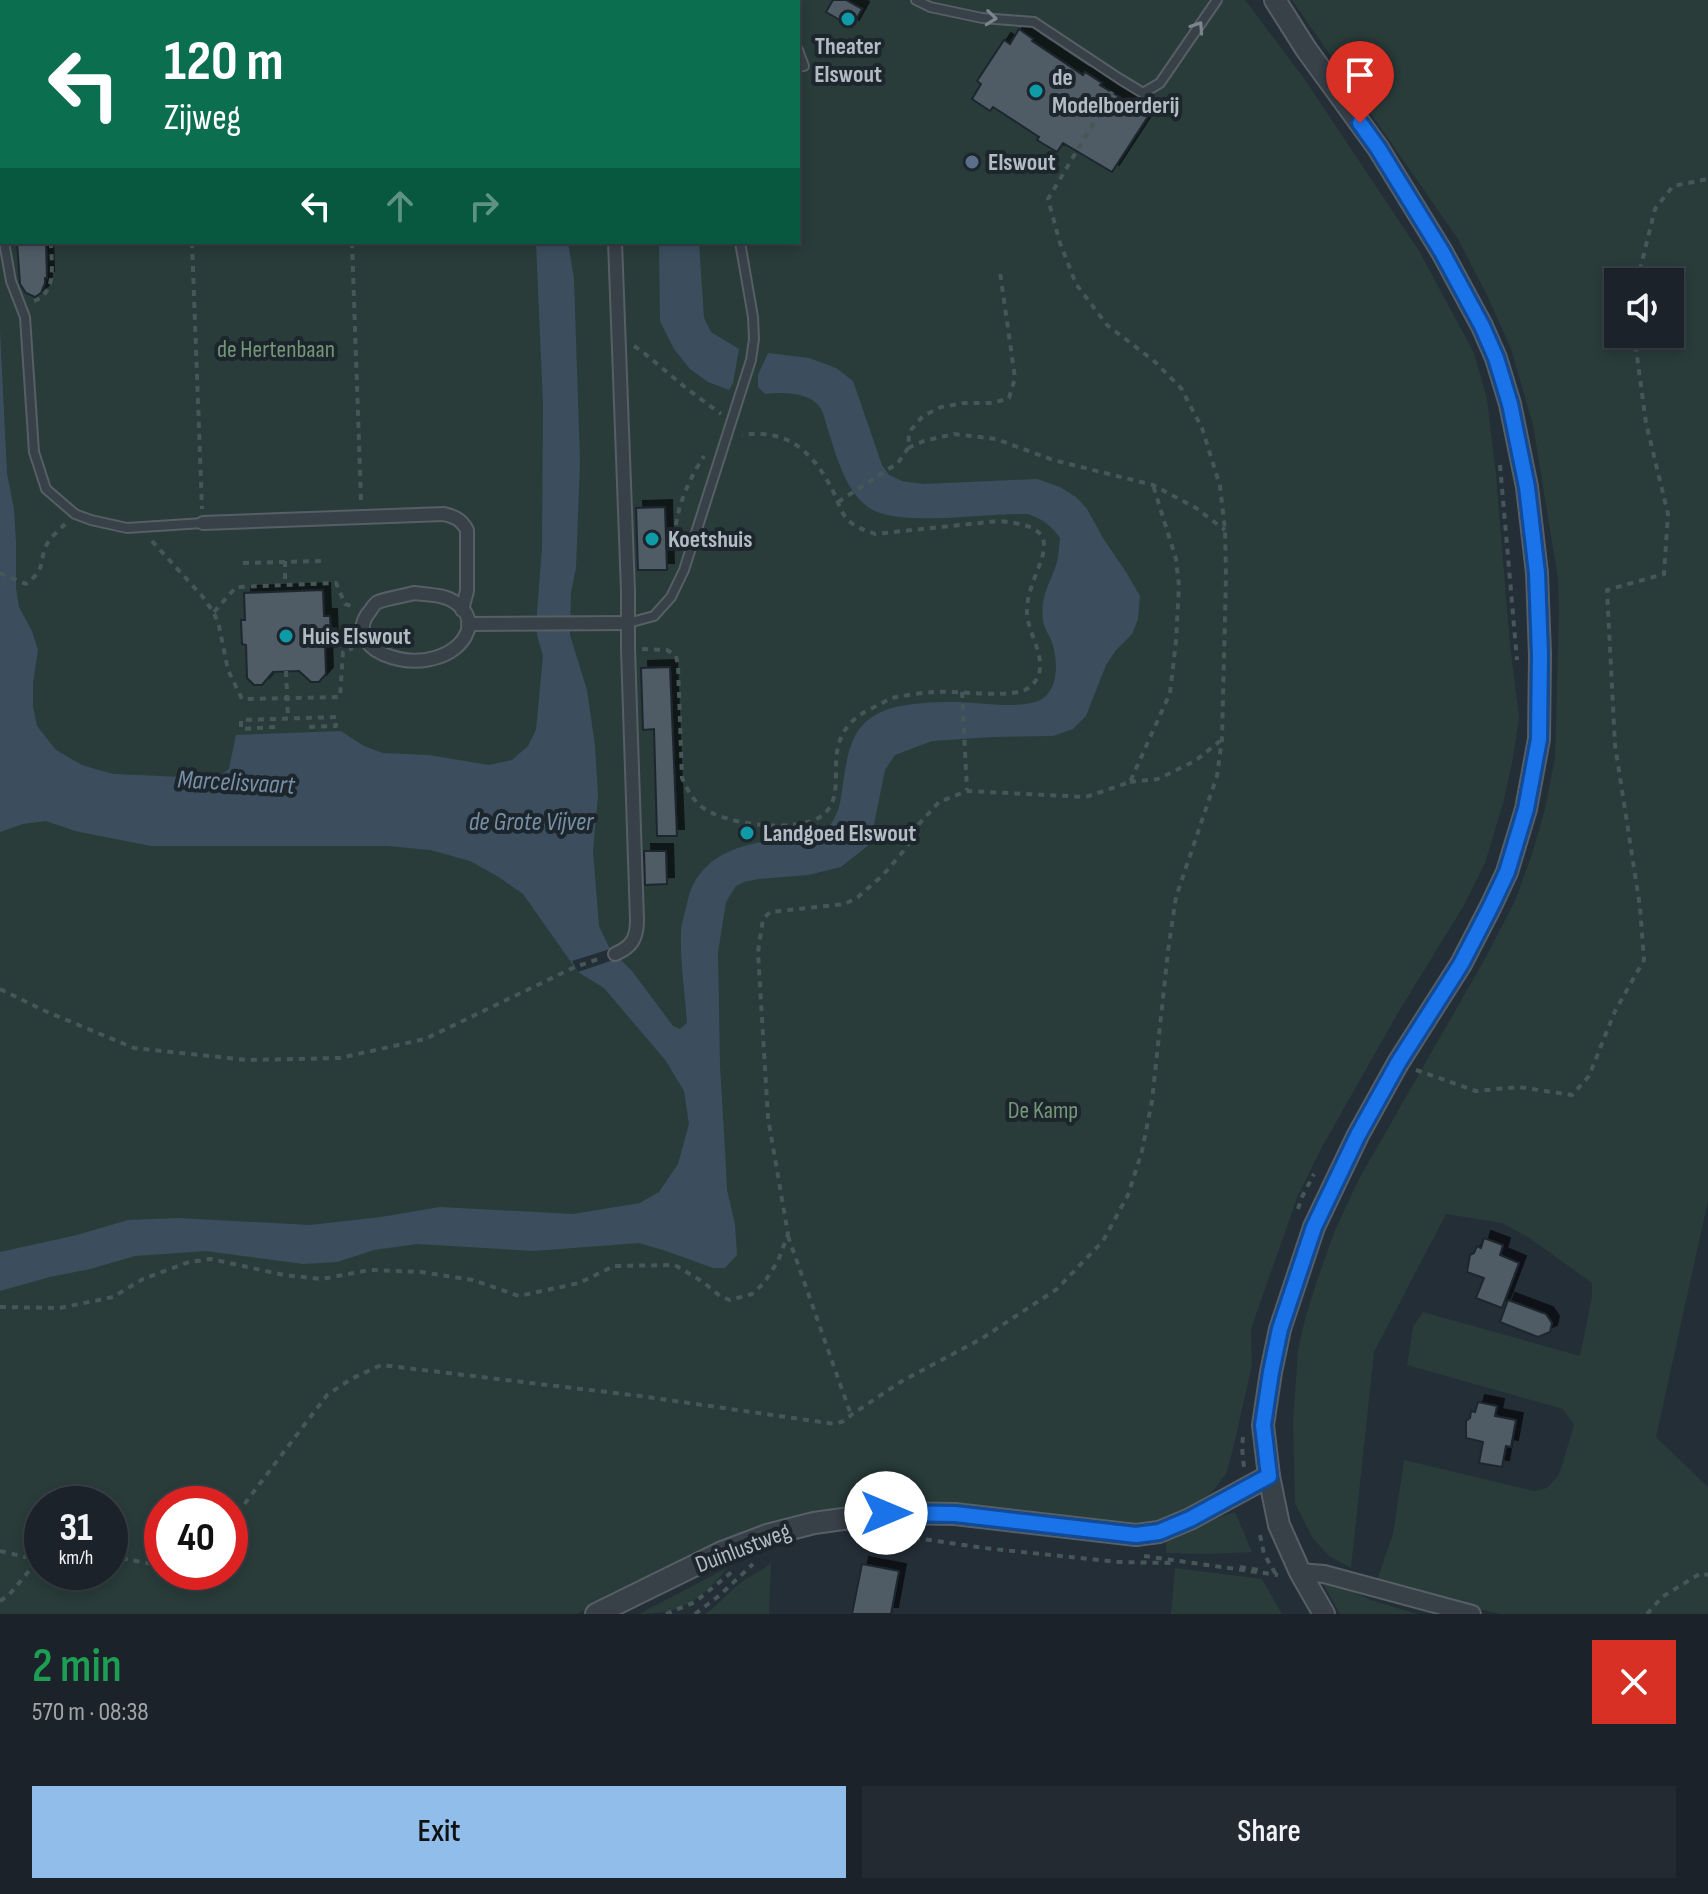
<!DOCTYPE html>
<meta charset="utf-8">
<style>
body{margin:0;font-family:"Sofia Sans Condensed",sans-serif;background:#242a31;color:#f1f3f6;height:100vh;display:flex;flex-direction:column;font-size:30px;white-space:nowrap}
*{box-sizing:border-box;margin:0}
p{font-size:26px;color:#a0a4a8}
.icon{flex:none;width:44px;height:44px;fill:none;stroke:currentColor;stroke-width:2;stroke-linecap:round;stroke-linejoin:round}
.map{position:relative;height:1614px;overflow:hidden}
.sheet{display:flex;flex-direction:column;background:#1b2229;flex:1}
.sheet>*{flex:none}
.banner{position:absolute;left:0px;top:0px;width:800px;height:244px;box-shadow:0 4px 12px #0003,0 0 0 2px #393f46;background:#0b6e4f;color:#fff;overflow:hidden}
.tools{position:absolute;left:1604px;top:268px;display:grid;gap:16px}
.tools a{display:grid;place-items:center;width:80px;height:80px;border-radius:0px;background:#1b2229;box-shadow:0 4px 12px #0003,0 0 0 2px #393f46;font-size:40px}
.speed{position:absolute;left:24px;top:1486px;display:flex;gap:16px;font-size:40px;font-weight:700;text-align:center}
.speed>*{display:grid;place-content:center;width:104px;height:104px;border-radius:50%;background:#1b2229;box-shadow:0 4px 12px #0003,0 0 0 2px #393f46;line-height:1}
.speed small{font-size:20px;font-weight:400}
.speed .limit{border:12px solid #d22;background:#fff;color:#111}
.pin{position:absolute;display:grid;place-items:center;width:68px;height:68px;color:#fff;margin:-82px -34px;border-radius:50% 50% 50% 0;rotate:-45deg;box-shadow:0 0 8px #0007}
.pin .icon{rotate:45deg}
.me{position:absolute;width:88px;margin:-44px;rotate:90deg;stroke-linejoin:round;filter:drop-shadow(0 0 6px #0008)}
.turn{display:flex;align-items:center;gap:28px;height:168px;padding:0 32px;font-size:36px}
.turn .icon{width:104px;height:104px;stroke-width:2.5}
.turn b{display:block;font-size:56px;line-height:68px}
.lanes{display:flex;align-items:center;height:76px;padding:0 32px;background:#0003;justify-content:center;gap:40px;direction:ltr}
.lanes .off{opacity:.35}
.round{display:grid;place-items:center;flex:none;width:84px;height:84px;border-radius:0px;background:#242a31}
.head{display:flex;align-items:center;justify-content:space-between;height:136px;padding:0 32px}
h1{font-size:48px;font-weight:600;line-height:60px;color:#1e9e55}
.primary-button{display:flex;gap:16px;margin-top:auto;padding:16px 32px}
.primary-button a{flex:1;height:92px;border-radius:0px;background:#91bdea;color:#111;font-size:32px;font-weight:600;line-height:92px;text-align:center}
.primary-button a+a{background:#242a31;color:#f1f3f6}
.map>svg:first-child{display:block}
</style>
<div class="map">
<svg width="1708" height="1614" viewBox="0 0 1708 1614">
<defs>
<filter id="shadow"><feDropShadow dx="7" dy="-7" stdDeviation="0" flood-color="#0009"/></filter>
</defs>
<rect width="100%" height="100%" fill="#242e37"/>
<g fill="#293c3a" fill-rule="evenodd">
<path d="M 0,0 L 1245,0 L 1303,77 L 1419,251 L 1474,353 L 1487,399 L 1496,475 L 1510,645 L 1519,717 L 1513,758 L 1503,804 L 1485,863 L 1463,907 L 1399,1011 L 1322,1147 L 1298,1195 L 1251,1329 L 1252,1365 L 1234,1445 L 1226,1474 L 1212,1492 L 1181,1513 L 1142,1525 L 1081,1520 L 961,1506 L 751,1531 L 684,1558 L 577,1614 L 0,1614 ZM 2,2 L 798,2 L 798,242 L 2,242 ZM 42,1504 L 110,1504 L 110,1572 L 42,1572 ZM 162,1504 L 230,1504 L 230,1572 L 162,1572 Z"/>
<path d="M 1292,0 L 1708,0 L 1708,1201 L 1656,1437 L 1708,1487 L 1708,1614 L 1500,1614 L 1408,1591 L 1377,1580 L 1393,1534 L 1404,1460 L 1534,1491 L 1547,1488 L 1559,1475 L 1574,1425 L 1563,1409 L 1407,1365 L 1413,1327 L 1423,1312 L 1580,1356 L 1592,1297 L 1592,1283 L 1528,1237 L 1502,1223 L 1446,1214 L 1374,1352 L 1351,1568 L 1329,1556 L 1312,1537 L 1295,1503 L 1293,1421 L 1298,1350 L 1305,1319 L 1317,1281 L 1335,1230 L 1359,1179 L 1482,964 L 1515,901 L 1531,857 L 1545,809 L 1555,758 L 1559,611 L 1558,579 L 1533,425 L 1511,349 L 1487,295 L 1458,239 ZM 1618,282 L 1670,282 L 1670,334 L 1618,334 Z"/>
<path d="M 1235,1512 L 1252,1552 L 1206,1554 L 1166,1553 L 1166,1542 L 1215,1519 Z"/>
<path d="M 771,1563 L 769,1614 L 705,1614 C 718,1605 727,1594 739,1584 C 750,1576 762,1571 771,1563 Z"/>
<path d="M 727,1568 C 702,1600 680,1614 639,1614 Z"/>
<path d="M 1175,1568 L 1262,1579 L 1282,1614 L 1171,1614 Z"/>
<path d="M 1331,1582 L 1371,1600 L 1417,1614 L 1340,1614 L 1324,1585 Z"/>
</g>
<g fill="#3c4e5e">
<path d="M 536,242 L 568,242 L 574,279 L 580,462 L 576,568 L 571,592 L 570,635 L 587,690 L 595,746 L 598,795 L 593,851 L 599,926 L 610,949 L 632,971 L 673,1026 L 680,1029 L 687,1023 C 685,993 680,962 681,932 C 681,924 684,916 686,908 C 688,901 689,892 693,885 C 709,852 748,842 780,840 C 797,839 820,838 831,824 C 838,814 841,801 842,790 C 848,752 850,720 892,708 C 911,703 933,702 952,702 C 975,701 1031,713 1047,695 C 1059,681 1057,659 1052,642 C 1049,634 1044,629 1043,620 C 1040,596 1050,584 1057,562 C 1059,554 1059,546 1060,538 C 1051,525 1042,519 1028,514 C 985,513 920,525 880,513 C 849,503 838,461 829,433 C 826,426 825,416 821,409 C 811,392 783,392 765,394 L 758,387 L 758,375 L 768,353 L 809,358 L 836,368 L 853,381 L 882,465 L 889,475 L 902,481 L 923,484 L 1037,479 L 1060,487 L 1076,497 L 1087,509 L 1103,538 L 1126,572 L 1140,596 L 1138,619 L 1132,634 L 1116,650 L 1106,665 L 1086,716 L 1073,729 L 1053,736 L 992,737 L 932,741 L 895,755 L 885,770 L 870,844 L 841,867 L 808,875 L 759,879 L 744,882 L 736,886 L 726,902 L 718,952 L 720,1066 L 726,1168 L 727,1190 L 735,1224 L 737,1255 L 725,1268 L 713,1268 L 666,1251 L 639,1243 L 533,1251 L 417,1244 L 374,1250 L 337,1262 L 303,1264 L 206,1251 L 135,1256 L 90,1269 L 50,1277 L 0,1291 L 0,1252 L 77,1235 L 128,1220 L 178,1218 L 310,1225 L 381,1217 L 440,1207 L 573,1214 L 640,1203 L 659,1192 L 678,1164 L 689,1124 L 684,1091 L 666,1061 L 604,988 L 578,972 L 523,894 L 497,876 L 470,861 L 430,850 L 388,846 L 151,846 L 75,831 L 46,821 L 23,824 L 0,832 L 0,330 L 7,474 L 14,509 L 16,543 L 16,588 L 19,607 L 32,631 L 38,650 L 33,683 L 33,707 L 37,726 L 56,750 L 82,765 L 113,774 L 184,777 L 222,774 L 229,769 L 236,735 L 341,731 L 364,746 L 383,753 L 429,755 L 489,765 L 512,760 L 528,746 L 536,730 L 543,656 L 537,635 L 537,613 L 542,547 L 543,404 Z"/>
<path d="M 659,242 L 699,242 L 704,318 L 711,332 L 739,349 L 733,383 L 729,390 L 708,382 L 690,369 L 674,349 L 660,321 Z"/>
</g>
<path fill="#242e37" d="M 610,949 L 619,958 L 578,972 L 572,961 Z"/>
<g fill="#505b66" stroke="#1f272f" stroke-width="2" filter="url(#shadow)">
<path d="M 833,0 L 846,0 L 862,9 L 852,27 L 826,12 Z"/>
<path d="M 1019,29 L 1033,39 L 1032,41 L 1083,75 L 1085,72 L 1102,83 L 1100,85 L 1149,115 L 1112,172 L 1063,143 L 1057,152 L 1037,140 L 1039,137 L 993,107 L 990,111 L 972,99 L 981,84 L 977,81 L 1004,40 L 1010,44 Z"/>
<path d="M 17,242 L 46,242 L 47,278 L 45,278 L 45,283 L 41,293 L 35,297 L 26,293 L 20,284 Z"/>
<path d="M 665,507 L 667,570 L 638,570 L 636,508 Z"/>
<path d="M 323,590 L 324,616 L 330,616 L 331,642 L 325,643 L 326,674 L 319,682 L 311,682 L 299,671 L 273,672 L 262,685 L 254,685 L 247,678 L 246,645 L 242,644 L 241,620 L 245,620 L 244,593 Z"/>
<path d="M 670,667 L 677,836 L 657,836 L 654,729 L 643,730 L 641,668 Z"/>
<path d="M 644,851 L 666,851 L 667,884 L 645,885 Z"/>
<path d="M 1484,1238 L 1503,1245 L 1500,1255 L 1519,1263 L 1502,1308 L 1476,1298 L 1484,1278 L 1467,1272 L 1470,1255 L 1474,1253 L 1477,1246 L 1481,1248 Z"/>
<path d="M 1508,1300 L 1546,1314 L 1552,1323 L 1550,1332 L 1538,1337 L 1500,1322 Z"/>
<path d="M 1478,1402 L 1497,1406 L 1495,1416 L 1516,1420 L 1511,1447 L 1506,1446 L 1502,1467 L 1479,1463 L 1483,1442 L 1466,1438 L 1466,1421 L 1470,1418 L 1471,1411 L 1475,1412 Z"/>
<path d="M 862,1564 L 899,1571 L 891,1614 L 852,1614 Z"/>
</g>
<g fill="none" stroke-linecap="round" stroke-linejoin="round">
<g stroke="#565e66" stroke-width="12">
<g id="service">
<path d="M 718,0 L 718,2"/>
<path d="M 780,0 L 781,2"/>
<path d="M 916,0 L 930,7 L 982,18 L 1034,22 L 1120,79 L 1143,93 L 1160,83 L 1217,0"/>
<path d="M 798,50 L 804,66"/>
<path d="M 0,222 L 2,233"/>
<path d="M 4,242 L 11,281 L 25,317 L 34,452 L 46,489 L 75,514 L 91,520 L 127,528 L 203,523"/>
<path d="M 628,623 L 654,616 L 671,597 L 684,570 L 751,360 L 754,339 L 753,317 L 740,242"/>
</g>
</g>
<g stroke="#565e66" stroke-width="16">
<g id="pedestrian">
<path d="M 605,0 L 605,2"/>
<path d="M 203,523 L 444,514 C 455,517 461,519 467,530 L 467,591 L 462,610"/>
<path d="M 414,593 C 427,595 445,594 456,603 C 483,622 462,650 438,657 C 420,663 400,661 383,654 C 365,646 355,628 370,611 C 372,608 375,603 378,602 C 387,598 404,596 414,593 Z"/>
<path d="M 468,624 L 628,623"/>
<path d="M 615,954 C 632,947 637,938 637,920 L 628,649 L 628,591 L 615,242"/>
</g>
</g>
<g stroke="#565e66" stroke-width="20">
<path id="minor" d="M 1300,1572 L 1324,1574 L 1472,1614"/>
</g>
<g stroke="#565e66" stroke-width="24">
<g id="tertiary">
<path d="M 1275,0 L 1306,49 L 1378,148 L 1442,252 L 1482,326 L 1496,358 L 1510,404 L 1527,487 L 1537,573 L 1540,655 L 1539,739 L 1526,809 L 1507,872 L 1490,908 L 1461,964 L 1398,1063 L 1358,1135 L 1314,1227 L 1280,1329 L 1271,1372 L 1263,1425 L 1269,1476 L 1279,1525 L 1300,1572 L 1324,1614"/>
<path d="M 596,1614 L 722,1552 L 767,1535 L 814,1523 L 886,1513 L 955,1514 L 1136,1535 L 1159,1532 L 1190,1519 L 1269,1476"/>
</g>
</g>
<g stroke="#465757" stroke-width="4" stroke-dasharray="6 6" stroke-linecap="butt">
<path d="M 182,0 L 182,2"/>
<path d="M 343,0 L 343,2"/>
<path d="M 432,0 L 434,2"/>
<path d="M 192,242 L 202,509"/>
<path d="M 352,242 L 361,500"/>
<path d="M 1637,282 L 1655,209 L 1673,186 L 1708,179"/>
<path d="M 34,301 C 58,292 51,263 51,242 L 54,242"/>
<path d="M 634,346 L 644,353 L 686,388 L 721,414"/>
<path d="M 908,448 L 924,441 L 954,434 L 996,439 L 1053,460 L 1153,485 L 1196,508 L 1225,530"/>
<path d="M 1500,465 L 1517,660"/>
<path d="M 838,502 L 898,463 L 908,448 L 909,432 L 923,416 L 941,407 L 964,403 L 993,403 L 1009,398 L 1015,378 L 1000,272"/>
<path d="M 152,541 L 203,597 L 214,613 L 219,626 L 228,670 L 242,699 L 340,697 L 343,652 L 353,648"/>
<path d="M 674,549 C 674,514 685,486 704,456"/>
<path d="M 285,561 L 285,585"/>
<path d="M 243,563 L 324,561"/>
<path d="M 0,573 L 26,584 C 47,568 38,563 47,544 C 51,537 59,530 65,524"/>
<path d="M 214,612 L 236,587 L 336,583 L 345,604 L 355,607"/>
<path d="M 331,630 L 347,629"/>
<path d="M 642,649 L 667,650 L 676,656 L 678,666 L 682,778 C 687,789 692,799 702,807 C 725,825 795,833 820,817 C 856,793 810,740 870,709 C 877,706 885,701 892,698 C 905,695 921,693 934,692 C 956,690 1015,700 1030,687 C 1054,666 1028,637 1027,613 C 1025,569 1082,527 998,521 L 875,534 C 865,530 856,528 848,520 C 841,513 838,502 834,493 C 814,453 789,428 742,435"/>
<path d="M 286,671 L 288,719"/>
<path d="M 962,692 L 967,790"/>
<path d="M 275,727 L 241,729 L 241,720 L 336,717 L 336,726 L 304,727"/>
<path d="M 1130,782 L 1158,779 L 1195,761 L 1220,741"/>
<path d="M 0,989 L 45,1011 L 134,1048 L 247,1060 L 340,1058 L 425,1039 L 575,967 L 601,958"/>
<path d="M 1416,1070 L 1476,1091 L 1519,1087 L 1572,1095 L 1589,1076 L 1615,1011 L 1644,960 L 1640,907 L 1615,745 L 1607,590 L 1664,574 L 1668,514 L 1646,423 L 1634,334"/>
<path d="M 1298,1209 L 1302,1197 L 1314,1174"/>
<path d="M 788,1236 L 851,1415"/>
<path d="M 0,1307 L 60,1308 L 113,1297 L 143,1279 L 189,1262 L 211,1259 L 284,1275 L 322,1279 L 369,1270 L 421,1272 L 473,1280 L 519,1296 L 579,1283 L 614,1266 L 675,1265 L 703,1282 L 720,1296 L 730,1300 L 752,1294 L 764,1283 L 778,1261 L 788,1234 L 768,1118 L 758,952 L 763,919 L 770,912 L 845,904 L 858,897 L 883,875 L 906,848 L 919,824 L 939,802 L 967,791 L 1086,797 L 1130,782 L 1170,693 L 1176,641 L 1179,586 L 1176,559 L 1153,485"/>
<path d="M 1243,1437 L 1242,1447 L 1244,1468"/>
<path d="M 230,1523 L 327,1395 L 351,1379 L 381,1365 L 640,1396 L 835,1424 L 844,1421 L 851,1415 L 902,1381 L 981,1339 L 1057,1289 L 1103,1241 L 1128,1195 L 1142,1151 L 1152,1101 L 1168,951 L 1176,897 L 1217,776 L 1222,739 L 1226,576 L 1225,530 L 1220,486 L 1202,428 L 1181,388 L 1154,361 L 1107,325 L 1076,284 L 1060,243 L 1048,199 L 1114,89"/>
<path d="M 1260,1535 L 1264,1554 L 1278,1578"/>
<path d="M 878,1537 L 916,1538 L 984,1548 L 1118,1562 L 1172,1563"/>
<path d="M 0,1551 L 38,1560 L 42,1559"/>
<path d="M 110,1556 L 152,1564 L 162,1563"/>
<path d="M 1144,1556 L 1278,1575"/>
<path d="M 1240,1567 L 1259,1570"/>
<path d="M 0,1601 L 9,1595 L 38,1560"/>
<path d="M 666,1614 L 695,1602 L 733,1571"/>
<path d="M 695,1614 L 720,1595 L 753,1564"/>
<path d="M 1647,1614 L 1662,1597 L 1701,1573 L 1708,1575"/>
</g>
<use href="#service" stroke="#384048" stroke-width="8"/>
<use href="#pedestrian" stroke="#384048" stroke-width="12"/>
<use href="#minor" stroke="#384048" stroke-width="16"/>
<use href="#tertiary" stroke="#384048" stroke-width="20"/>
</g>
<defs><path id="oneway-chevron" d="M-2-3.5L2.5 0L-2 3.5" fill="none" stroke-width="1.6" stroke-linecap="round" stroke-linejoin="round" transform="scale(2)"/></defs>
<g stroke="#7c848c">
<use href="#oneway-chevron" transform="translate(991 18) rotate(6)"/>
<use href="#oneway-chevron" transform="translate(1198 27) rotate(-56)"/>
</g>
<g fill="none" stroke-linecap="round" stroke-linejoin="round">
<g stroke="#114b97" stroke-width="20">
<path id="route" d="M 886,1513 L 955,1514 L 1136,1535 L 1159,1532 L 1190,1519 L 1269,1476 L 1263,1425 L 1271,1372 L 1280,1329 L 1314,1227 L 1358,1135 L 1398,1063 L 1461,964 L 1490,908 L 1507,872 L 1526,809 L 1539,739 L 1540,655 L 1537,573 L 1527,487 L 1510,404 L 1496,358 L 1482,326 L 1442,252 L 1378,148 L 1360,123"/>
</g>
<use href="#route" stroke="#1a73e8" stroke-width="14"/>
</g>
<g fill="#0f9aa8" stroke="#1d252d" stroke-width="3">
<circle cx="848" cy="19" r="8"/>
<circle cx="1036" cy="91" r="8"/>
<circle cx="652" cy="539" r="8"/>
<circle cx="286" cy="636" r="8"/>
<circle cx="747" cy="833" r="8"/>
</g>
<circle fill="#5c6f8a" stroke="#1d252d" stroke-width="3" cx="972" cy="162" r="8"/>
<g text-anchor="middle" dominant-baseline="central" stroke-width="8" stroke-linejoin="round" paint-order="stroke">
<g font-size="24" font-weight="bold" fill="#b3bbc4" stroke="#1d252d" text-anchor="start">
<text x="848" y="46" text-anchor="middle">Theater<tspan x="848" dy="28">Elswout</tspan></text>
<text x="1052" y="77">de<tspan x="1052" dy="28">Modelboerderij</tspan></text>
<text x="988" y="162">Elswout</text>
<text x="668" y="539">Koetshuis</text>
<text x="302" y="636">Huis Elswout</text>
<text x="763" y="833">Landgoed Elswout</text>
</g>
<g font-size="24" fill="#749778" stroke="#1d252d">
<text x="276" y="349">de Hertenbaan</text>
<text x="1043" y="1110">De Kamp</text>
</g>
<g font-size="24" fill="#b3bbc4" stroke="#1d252d">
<text transform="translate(743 1548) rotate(-21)">Duinlustweg</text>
</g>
<g font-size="26" font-style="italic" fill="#778fa4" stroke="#1d252d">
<text transform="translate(236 783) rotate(3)">Marcelisvaart</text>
<text x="531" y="822">de Grote Vijver</text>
</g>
</g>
</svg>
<div class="tools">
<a><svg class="icon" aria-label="sound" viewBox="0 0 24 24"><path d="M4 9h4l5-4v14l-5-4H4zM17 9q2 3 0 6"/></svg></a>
</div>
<div class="speed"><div>31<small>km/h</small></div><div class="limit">40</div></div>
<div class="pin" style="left:1360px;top:123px;background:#d93025"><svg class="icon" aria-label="arrive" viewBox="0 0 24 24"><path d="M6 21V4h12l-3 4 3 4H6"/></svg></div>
<svg class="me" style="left:886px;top:1513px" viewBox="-20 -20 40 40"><circle r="19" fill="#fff"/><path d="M0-13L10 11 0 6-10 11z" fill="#1a73e8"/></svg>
<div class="banner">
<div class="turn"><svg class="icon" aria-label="left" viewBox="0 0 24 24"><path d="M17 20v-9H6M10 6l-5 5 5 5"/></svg><div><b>120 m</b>Zijweg</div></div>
<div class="lanes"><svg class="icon" aria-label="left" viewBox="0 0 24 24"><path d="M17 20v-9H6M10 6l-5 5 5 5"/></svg><svg class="icon off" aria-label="ahead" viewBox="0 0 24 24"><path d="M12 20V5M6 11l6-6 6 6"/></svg><svg class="icon off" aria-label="right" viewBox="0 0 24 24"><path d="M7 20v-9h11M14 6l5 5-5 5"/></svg></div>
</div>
</div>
<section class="sheet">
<div class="head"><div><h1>2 min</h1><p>570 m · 08:38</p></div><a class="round" style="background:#d93025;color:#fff"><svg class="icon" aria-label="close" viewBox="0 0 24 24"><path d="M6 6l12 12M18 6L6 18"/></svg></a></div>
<div class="primary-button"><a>Exit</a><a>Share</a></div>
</section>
